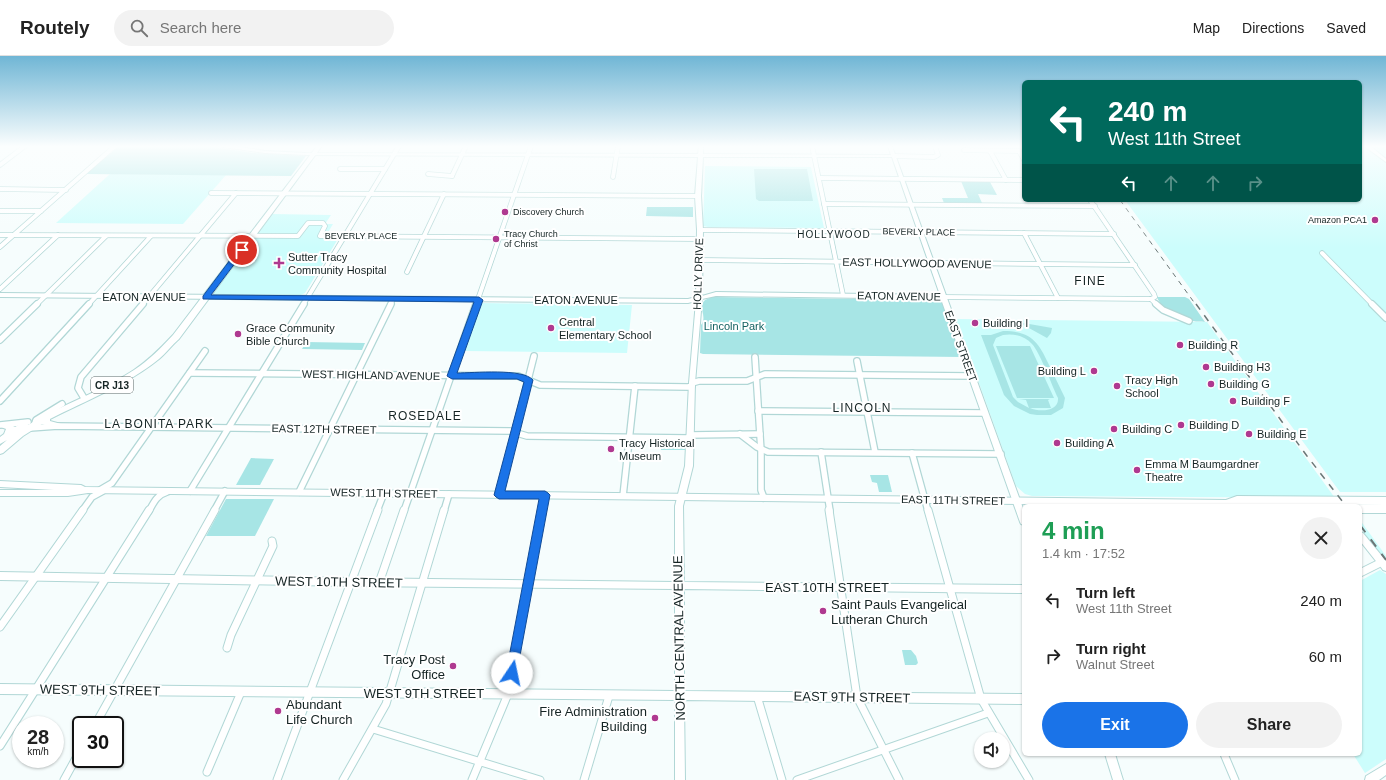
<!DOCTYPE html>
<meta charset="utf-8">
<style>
body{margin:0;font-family:Helvetica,sans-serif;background:#f2f2f2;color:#222;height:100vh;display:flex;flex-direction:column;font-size:15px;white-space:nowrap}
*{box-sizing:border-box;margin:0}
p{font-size:13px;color:#767676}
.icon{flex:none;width:22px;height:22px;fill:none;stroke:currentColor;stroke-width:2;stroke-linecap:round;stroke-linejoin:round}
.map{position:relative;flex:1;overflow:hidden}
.sheet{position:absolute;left:1022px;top:448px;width:340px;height:252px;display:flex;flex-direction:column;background:#fff;border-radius:6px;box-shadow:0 1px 3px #0004}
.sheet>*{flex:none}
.hud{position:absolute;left:1022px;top:24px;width:340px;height:122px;border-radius:6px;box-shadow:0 1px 3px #0004;background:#00695c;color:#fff;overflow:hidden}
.tools{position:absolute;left:974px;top:676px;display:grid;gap:8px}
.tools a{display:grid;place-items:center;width:36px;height:36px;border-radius:50%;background:#fff;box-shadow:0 1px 3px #0004;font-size:20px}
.speed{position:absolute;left:12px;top:660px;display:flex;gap:8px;font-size:20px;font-weight:700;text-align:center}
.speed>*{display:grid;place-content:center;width:52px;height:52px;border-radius:50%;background:#fff;box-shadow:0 1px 3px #0004;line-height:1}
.speed small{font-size:10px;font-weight:400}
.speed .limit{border:2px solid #111;border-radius:6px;background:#fff;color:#111}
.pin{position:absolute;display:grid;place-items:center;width:34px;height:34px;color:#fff;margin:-17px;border:2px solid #fff;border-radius:50%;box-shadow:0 1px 4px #0007}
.me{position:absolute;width:44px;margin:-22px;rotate:11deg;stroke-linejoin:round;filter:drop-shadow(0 0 3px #0008)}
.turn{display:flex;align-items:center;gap:14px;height:84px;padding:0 20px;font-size:18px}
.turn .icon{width:52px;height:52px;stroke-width:2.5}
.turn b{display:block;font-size:28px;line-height:34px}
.lanes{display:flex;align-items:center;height:38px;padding:0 20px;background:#0003;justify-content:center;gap:20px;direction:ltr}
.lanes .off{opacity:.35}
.round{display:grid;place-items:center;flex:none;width:42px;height:42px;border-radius:21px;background:#f2f2f2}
.overview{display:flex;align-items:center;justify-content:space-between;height:68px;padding:0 20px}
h1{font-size:24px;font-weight:700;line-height:30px;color:#1e9e55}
.button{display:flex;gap:8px;margin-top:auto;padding:8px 20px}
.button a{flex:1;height:46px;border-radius:24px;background:#1a73e8;color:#fff;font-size:16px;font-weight:700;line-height:46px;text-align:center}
.button a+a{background:#f2f2f2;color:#222}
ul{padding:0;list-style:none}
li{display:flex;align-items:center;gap:12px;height:56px;padding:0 20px}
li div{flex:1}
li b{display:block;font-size:15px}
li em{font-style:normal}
header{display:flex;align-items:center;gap:24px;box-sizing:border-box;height:56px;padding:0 20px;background:#fff;border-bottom:1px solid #e0e0e0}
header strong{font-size:19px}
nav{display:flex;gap:22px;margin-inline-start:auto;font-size:14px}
.search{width:280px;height:36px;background:#f2f2f2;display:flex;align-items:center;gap:10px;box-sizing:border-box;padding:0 14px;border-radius:22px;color:#767676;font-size:15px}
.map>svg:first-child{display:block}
</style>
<header>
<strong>Routely</strong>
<div class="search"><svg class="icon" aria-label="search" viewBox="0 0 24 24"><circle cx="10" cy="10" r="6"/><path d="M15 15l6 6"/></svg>Search here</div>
<nav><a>Map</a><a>Directions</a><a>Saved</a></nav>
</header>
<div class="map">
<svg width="1386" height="724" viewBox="0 0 1386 724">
<rect width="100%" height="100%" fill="#f6fdfd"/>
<g fill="#ccfdfc">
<path d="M 1360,91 L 1386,91 L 1386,436 L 1340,436 L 1125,144 L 1360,144 Z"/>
<path d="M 705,110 L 811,111 L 824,172 L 708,171 L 703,170 Z"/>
<path d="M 110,118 L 226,119 L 183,168 L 56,167 Z"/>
<path d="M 272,158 L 331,159 L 325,168 L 333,168 L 327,178 L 341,178 L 305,237 L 301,239 L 212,238 Z"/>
<path d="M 481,247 L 632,249 L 627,297 L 465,295 Z"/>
<path d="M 956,263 L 1207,266 L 1335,442 L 1032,440 L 1025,438 L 1016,430 Z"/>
<path d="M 1360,464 L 1386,500 L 1386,507 L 1360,471 Z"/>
<path d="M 1380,514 L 1386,518 L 1386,703 L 1365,717 L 1353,698 L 1360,698 L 1360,525 Z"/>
</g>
<g fill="#a7e5e5" fill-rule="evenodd">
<path d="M 207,90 L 254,97 L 306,100 L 291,120 L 86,118 L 118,91 Z"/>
<path d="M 754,113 L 807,113 L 813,145 L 759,145 L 756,143 Z"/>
<path d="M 961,125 L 990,126 L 997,139 L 978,138 L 982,147 L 944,147 L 942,142 L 968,142 Z"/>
<path d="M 647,151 L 693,151 L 693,161 L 646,160 Z"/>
<path d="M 712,241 L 939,244 L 943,246 L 954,279 L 957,291 L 962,301 L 703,298 L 700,297 L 701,269 C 706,263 702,256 701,249 L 705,244 Z"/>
<path d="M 1157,241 L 1185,241 L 1189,243 L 1205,266 C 1201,265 1197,266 1193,265 C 1181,263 1160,252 1157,241 Z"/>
<path d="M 1018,266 L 1052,272 L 1051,277 L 1047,282 Z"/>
<path d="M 1003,275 C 1032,275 1039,287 1050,311 C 1055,321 1060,332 1065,342 L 1063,352 L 1051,359 L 1037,359 L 1030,358 L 1014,350 L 1004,339 L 981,279 L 991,279 ZM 1003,279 C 1013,277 1025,280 1032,288 C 1040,296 1052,330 1058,342 C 1059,356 1039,356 1030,352 L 1051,352 L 1048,344 L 1050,343 L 1019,343 L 1026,344 L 1029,352 L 1018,346 L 1013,341 L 993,289 L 996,282 Z"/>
<path d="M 306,286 L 365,287 L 362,294 L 302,293 Z"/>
<path d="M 996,290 L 1030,290 L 1054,342 L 1017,342 Z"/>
<rect x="661" y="386" width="24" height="8"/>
<path d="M 251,402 L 274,403 L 260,429 L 236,429 Z"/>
<path d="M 870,419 L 888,419 L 892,436 L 879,436 L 877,427 L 872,426 Z"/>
<path d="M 226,443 L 274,443 L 255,480 L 206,480 Z"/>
<path d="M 902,594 L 911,594 L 916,600 L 918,607 L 916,609 L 905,609 Z"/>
</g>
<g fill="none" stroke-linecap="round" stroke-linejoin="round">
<g stroke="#b1d7d6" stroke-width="5.5">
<g id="street-far2">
<path d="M 812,90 L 843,239"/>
<path d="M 964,94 L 1019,95 L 1024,104"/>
<path d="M 990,95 L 1006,124"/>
<path d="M 894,100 L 934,101 L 938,99 L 935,90"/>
<path d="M 0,109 L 25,90"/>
<path d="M 340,113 L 385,113"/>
<path d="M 428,118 L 452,120"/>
<path d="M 452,120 L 466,90"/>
<path d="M 613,121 L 618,90"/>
<path d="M 819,122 L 1024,124"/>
<path d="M 0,133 L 66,134"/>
<path d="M 211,137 L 698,140"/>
<path d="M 1090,144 L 1154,238 L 1155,241 L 1151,243"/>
<path d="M 824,148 L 1095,150"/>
<path d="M 0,155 L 41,155"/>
<path d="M 700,174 L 1114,178"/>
<path d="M 1024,177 L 1058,242"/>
<path d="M 0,179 L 298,180 L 308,167 L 323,167 L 325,170 L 320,180 L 700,183"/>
<path d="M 0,191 L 115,90"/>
<path d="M 1322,197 L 1373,249"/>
<path d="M 699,204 L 1135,209"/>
<path d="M 407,216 L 444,138"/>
<path d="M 0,233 L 58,179"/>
<path d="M 943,241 L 1151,243"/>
<path d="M 1151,243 L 1157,249"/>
<path d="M 36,249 L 106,180"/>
<path d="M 88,249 L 151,180"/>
<path d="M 142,249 L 236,137"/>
<path d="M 303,249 L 399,90"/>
<path d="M 390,249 L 393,243"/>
<path d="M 476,249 L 531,90"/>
</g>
</g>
<g stroke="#b1d7d6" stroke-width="8">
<g id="street-far1">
<path d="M 1156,248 L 1163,254 L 1189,265"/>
<path d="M 1372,248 L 1386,262"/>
<path d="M 0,284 L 37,248"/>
<path d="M 755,301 L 761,395 L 761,434 L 764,442"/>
<path d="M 857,305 L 875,396"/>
<path d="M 190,317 L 518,320 L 540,329 L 688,331 L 692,330 L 692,327 L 699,325 L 747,325 L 765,318 L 972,320"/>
<path d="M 84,342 L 78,332 L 81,321 L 143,248"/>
<path d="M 0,345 L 89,248"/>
<path d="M 758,355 L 985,357"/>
<path d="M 0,369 L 28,366"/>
<path d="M 34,370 L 36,364 L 62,348"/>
<path d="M 30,372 L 58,370 L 510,375 L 527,380 L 688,382 L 690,379 L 760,378"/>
<path d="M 740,378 L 757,391 L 768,396 L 1001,398"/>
<path d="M 821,396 L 830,455"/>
<path d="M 912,397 L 928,455"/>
<path d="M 100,434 L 112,427 L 205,295"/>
<path d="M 190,435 L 304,248"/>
<path d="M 299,436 L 391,248"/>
<path d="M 499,439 L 534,300"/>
<path d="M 623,440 L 635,330"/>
<path d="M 82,455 L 92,441 L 103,435"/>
<path d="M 149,455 C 154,446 157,439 167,436"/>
<path d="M 214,455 L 225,435"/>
<path d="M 377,455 L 384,437"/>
<path d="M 404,455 L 476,248"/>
<path d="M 444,455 L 449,438"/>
<path d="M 542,455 L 545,439"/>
</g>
</g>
<g stroke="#b1d7d6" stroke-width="9">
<g id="street">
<path d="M 829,454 L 857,641 L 899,724"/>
<path d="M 928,454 L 981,643 L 1029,724"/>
<path d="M 1360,517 L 1382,506"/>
<path d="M 379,527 L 404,454"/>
<path d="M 0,571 L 83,454"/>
<path d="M 227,592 L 231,579 L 273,490 L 272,485"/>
<path d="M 757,640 L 782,724"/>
<path d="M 95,669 L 215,454"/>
<path d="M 373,673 L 540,724"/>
<path d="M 0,690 L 149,454"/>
<path d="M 1224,698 L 1235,724"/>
<path d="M 207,716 L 241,636"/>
<path d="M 64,724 L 81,693"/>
<path d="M 277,724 L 378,454"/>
<path d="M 343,724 L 386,648 L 444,454"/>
<path d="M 472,724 L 508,638 L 542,454"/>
<path d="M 584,724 L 609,640"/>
<path d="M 797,724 L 988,657"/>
</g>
</g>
<g stroke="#b1d7d6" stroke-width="2">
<g id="secondary">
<path d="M 216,90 L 233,90 L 265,95 L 306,97 L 698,98 L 699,90 L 703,90 L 703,98 L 891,99 L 888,90 L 892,90 L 1024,455 L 1024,469 L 1021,468 L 1020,466 L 941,243 L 716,240 L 702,243 L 695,327 L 693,410 L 683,450 L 684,526 L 1024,529 L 1024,537 L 684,533 L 684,635 L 1024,638 L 1024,648 L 684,644 L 685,724 L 675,724 L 675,644 L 0,638 L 0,628 L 675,635 L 675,533 L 351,530 L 0,524 L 0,516 L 351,522 L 675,526 L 675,450 L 685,410 L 689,327 L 696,245 L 688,247 L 0,241 L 0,237 L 688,243 L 696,241 L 697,174 L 695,140 L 698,101 L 306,99 L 265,97 ZM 703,101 L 892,101 L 940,239 L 716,236 L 702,240 L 703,174 L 701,140 Z"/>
<path d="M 1364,90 L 1370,90 L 1386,103 L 1386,106 Z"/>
<path d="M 1360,476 L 1363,477 L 1386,505 L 1386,515 L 1383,514 L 1360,485 Z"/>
<path d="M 1105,698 L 1115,698 L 1123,724 L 1113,724 Z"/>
<path d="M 1386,708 L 1386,719 L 1379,724 L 1365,724 L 1366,720 Z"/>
</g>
</g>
<g stroke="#b1d7d6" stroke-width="2">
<g id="primary">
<path d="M 317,90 L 322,90 L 179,283 C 172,289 166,297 159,303 C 127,329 87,344 50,363 L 50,365 L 61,368 L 62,370 L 61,372 L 58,373 L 42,368 L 23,380 L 3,397 L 0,398 L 0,390 L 7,384 L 0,388 L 0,381 L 4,378 L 6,373 L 1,371 L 0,369 L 1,367 L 7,367 L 15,371 L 24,366 L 27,367 L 28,369 C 62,348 101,336 134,314 C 149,304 161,292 173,279 Z"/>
<path d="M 0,425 L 81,429 L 85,431 L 1226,444 L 1237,440 L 1386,441 L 1386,449 L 1242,448 L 1243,450 L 1177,450 L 88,437 L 68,440 L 0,440 L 0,434 L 54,434 L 0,431 Z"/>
<path d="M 1360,449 L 1386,449 L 1386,457 L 1360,457 L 1360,450 L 1358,450 Z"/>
</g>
</g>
<use href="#street-far2" stroke="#fff" stroke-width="4"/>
<use href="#street-far1" stroke="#fff" stroke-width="5.5"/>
<use href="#street" stroke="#fff" stroke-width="7"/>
<use href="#secondary" fill="#fff" fill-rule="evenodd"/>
<use href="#primary" fill="#fff" fill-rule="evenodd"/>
<path stroke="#6b7777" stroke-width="1" stroke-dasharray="5 5" stroke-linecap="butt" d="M 1120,144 L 1196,249"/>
<path stroke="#6b7777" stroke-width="1.5" stroke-dasharray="7 7" stroke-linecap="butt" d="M 1196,248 L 1307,400 L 1346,450"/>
<path stroke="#6b7777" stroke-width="2" stroke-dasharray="9 9" stroke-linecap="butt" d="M 1360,469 L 1386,504"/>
</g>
<linearGradient id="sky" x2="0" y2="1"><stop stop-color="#70b6d5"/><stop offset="0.47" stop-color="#fbfefe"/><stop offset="1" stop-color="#fbfefe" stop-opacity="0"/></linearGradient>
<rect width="1386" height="192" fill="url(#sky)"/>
<path fill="#1a73e8" stroke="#114b97" d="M 242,191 L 245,194 L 211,239 L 479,241 L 483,244 L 457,317 C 473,317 523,312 533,324 L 505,435 L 545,435 L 548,437 L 550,439 L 516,621 L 512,623 L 508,621 L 506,617 L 539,443 L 499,443 L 496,441 L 494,439 L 524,326 L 517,323 L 452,323 L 447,320 L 474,246 L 203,243 L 203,240 L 239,192 Z"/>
<g fill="#af3990" stroke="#fff" stroke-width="1.5">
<circle cx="505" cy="156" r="4"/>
<circle cx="1375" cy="164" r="4"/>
<circle cx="496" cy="183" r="4"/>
<path d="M277 201h4v4h4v4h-4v4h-4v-4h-4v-4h4z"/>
<circle cx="975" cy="267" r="4"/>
<circle cx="551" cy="272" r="4"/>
<circle cx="238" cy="278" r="4"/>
<circle cx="1180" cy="289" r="4"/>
<circle cx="1206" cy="311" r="4"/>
<circle cx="1094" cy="315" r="4"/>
<circle cx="1211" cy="328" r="4"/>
<circle cx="1117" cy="330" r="4"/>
<circle cx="1233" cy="345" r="4"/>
<circle cx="1181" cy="369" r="4"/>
<circle cx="1114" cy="373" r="4"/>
<circle cx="1249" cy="378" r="4"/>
<circle cx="1057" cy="387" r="4"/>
<circle cx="611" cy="393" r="4"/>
<circle cx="1137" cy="414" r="4"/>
<circle cx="823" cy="555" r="4"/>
<circle cx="453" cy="610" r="4"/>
<circle cx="278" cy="655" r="4"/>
<circle cx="655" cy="662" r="4"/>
</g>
<g text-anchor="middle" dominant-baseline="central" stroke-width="4" stroke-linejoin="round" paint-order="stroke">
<g font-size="9" fill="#152424" stroke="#fff" text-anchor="start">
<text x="513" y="156">Discovery Church</text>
<text x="1367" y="164" text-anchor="end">Amazon PCA1</text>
<text x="504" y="178">Tracy Church<tspan x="504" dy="10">of Christ</tspan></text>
</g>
<g font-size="9" fill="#152424" stroke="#fff">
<text transform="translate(919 176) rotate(1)">BEVERLY PLACE</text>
<text x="361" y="180">BEVERLY PLACE</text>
</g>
<g font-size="10" letter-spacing="1" fill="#152424" stroke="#fff">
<text x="834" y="178">HOLLYWOOD</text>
</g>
<rect fill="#fff" stroke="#5b6666" stroke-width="1" x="91" y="321" width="42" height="16" rx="3"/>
<g font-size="10" font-weight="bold" fill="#152424">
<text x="112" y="329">CR J13</text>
</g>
<g font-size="11" fill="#152424" stroke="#fff" text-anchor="start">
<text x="288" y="201">Sutter Tracy<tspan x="288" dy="13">Community Hospital</tspan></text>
<text x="559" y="266">Central<tspan x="559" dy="13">Elementary School</tspan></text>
<text x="983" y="267">Building I</text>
<text x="246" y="272">Grace Community<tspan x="246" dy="13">Bible Church</tspan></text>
<text x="1188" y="289">Building R</text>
<text x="1214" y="311">Building H3</text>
<text x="1086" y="315" text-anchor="end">Building L</text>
<text x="1125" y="324">Tracy High<tspan x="1125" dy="13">School</tspan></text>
<text x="1219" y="328">Building G</text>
<text x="1241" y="345">Building F</text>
<text x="1189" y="369">Building D</text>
<text x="1122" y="373">Building C</text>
<text x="1257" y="378">Building E</text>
<text x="619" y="387">Tracy Historical<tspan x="619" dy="13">Museum</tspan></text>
<text x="1065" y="387">Building A</text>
<text x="1145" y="408">Emma M Baumgardner<tspan x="1145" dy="13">Theatre</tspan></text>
</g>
<g font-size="11" fill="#152424" stroke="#fff">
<text transform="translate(917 207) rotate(1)">EAST HOLLYWOOD AVENUE</text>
<text transform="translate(698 218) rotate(-88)">HOLLY DRIVE</text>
<text transform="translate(899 240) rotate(1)">EATON AVENUE</text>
<text x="144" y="241">EATON AVENUE</text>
<text x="576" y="244">EATON AVENUE</text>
<text transform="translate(961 290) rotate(70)">EAST STREET</text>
<text transform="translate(371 319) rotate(1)">WEST HIGHLAND AVENUE</text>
<text transform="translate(324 373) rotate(1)">EAST 12TH STREET</text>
<text transform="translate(384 437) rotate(1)">WEST 11TH STREET</text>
<text transform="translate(953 444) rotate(1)">EAST 11TH STREET</text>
</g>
<g font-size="11" fill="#146161" stroke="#fff">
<text x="734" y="270">Lincoln Park</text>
</g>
<g font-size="12" letter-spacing="1" fill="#152424" stroke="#fff">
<text x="1090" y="225">FINE</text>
<text x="862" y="352">LINCOLN</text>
<text x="425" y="360">ROSEDALE</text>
<text x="159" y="368">LA BONITA PARK</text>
</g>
<g font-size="13" fill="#152424" stroke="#fff">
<text transform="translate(339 526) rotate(1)">WEST 10TH STREET</text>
<text x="827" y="531">EAST 10TH STREET</text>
<text transform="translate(679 582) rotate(-91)">NORTH CENTRAL AVENUE</text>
<text transform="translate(100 634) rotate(1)">WEST 9TH STREET</text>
<text x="424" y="637">WEST 9TH STREET</text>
<text transform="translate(852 641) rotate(1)">EAST 9TH STREET</text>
</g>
<g font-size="13" fill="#152424" stroke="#fff" text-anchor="start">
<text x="831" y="548">Saint Pauls Evangelical<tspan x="831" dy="15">Lutheran Church</tspan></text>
<text x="445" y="603" text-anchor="end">Tracy Post<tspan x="445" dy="15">Office</tspan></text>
<text x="286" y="648">Abundant<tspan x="286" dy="15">Life Church</tspan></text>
<text x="647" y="655" text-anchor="end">Fire Administration<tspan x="647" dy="15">Building</tspan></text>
</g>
</g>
</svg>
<div class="tools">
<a><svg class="icon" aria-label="sound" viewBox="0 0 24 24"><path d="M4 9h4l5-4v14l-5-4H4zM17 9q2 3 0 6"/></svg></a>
</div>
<div class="speed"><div>28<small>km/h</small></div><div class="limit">30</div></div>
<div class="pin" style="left:242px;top:194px;background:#d93025"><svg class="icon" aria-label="arrive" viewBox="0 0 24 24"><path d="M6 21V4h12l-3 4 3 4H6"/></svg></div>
<svg class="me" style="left:512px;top:617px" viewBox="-20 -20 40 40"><circle r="19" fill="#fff"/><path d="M0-13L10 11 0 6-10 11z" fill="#1a73e8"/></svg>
<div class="hud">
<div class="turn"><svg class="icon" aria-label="left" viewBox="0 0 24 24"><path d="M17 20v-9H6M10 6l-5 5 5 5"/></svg><div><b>240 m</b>West 11th Street</div></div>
<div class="lanes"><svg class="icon" aria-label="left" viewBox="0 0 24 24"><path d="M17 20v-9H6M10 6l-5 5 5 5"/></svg><svg class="icon off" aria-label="ahead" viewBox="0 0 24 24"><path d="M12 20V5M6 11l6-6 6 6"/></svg><svg class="icon off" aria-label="ahead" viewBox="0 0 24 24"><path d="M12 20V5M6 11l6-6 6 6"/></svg><svg class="icon off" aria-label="right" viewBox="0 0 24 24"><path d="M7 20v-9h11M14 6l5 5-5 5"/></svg></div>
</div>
<section class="sheet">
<div class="overview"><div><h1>4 min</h1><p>1.4 km · 17:52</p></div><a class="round"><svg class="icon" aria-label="close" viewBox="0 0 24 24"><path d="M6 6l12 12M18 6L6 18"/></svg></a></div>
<ul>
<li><svg class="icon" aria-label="left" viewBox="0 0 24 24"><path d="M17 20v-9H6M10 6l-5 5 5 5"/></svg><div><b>Turn left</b><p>West 11th Street</p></div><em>240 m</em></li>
<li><svg class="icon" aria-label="right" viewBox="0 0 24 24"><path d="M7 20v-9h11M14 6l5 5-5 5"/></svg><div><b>Turn right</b><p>Walnut Street</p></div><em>60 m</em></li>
</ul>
<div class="button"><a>Exit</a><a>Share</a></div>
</section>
</div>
